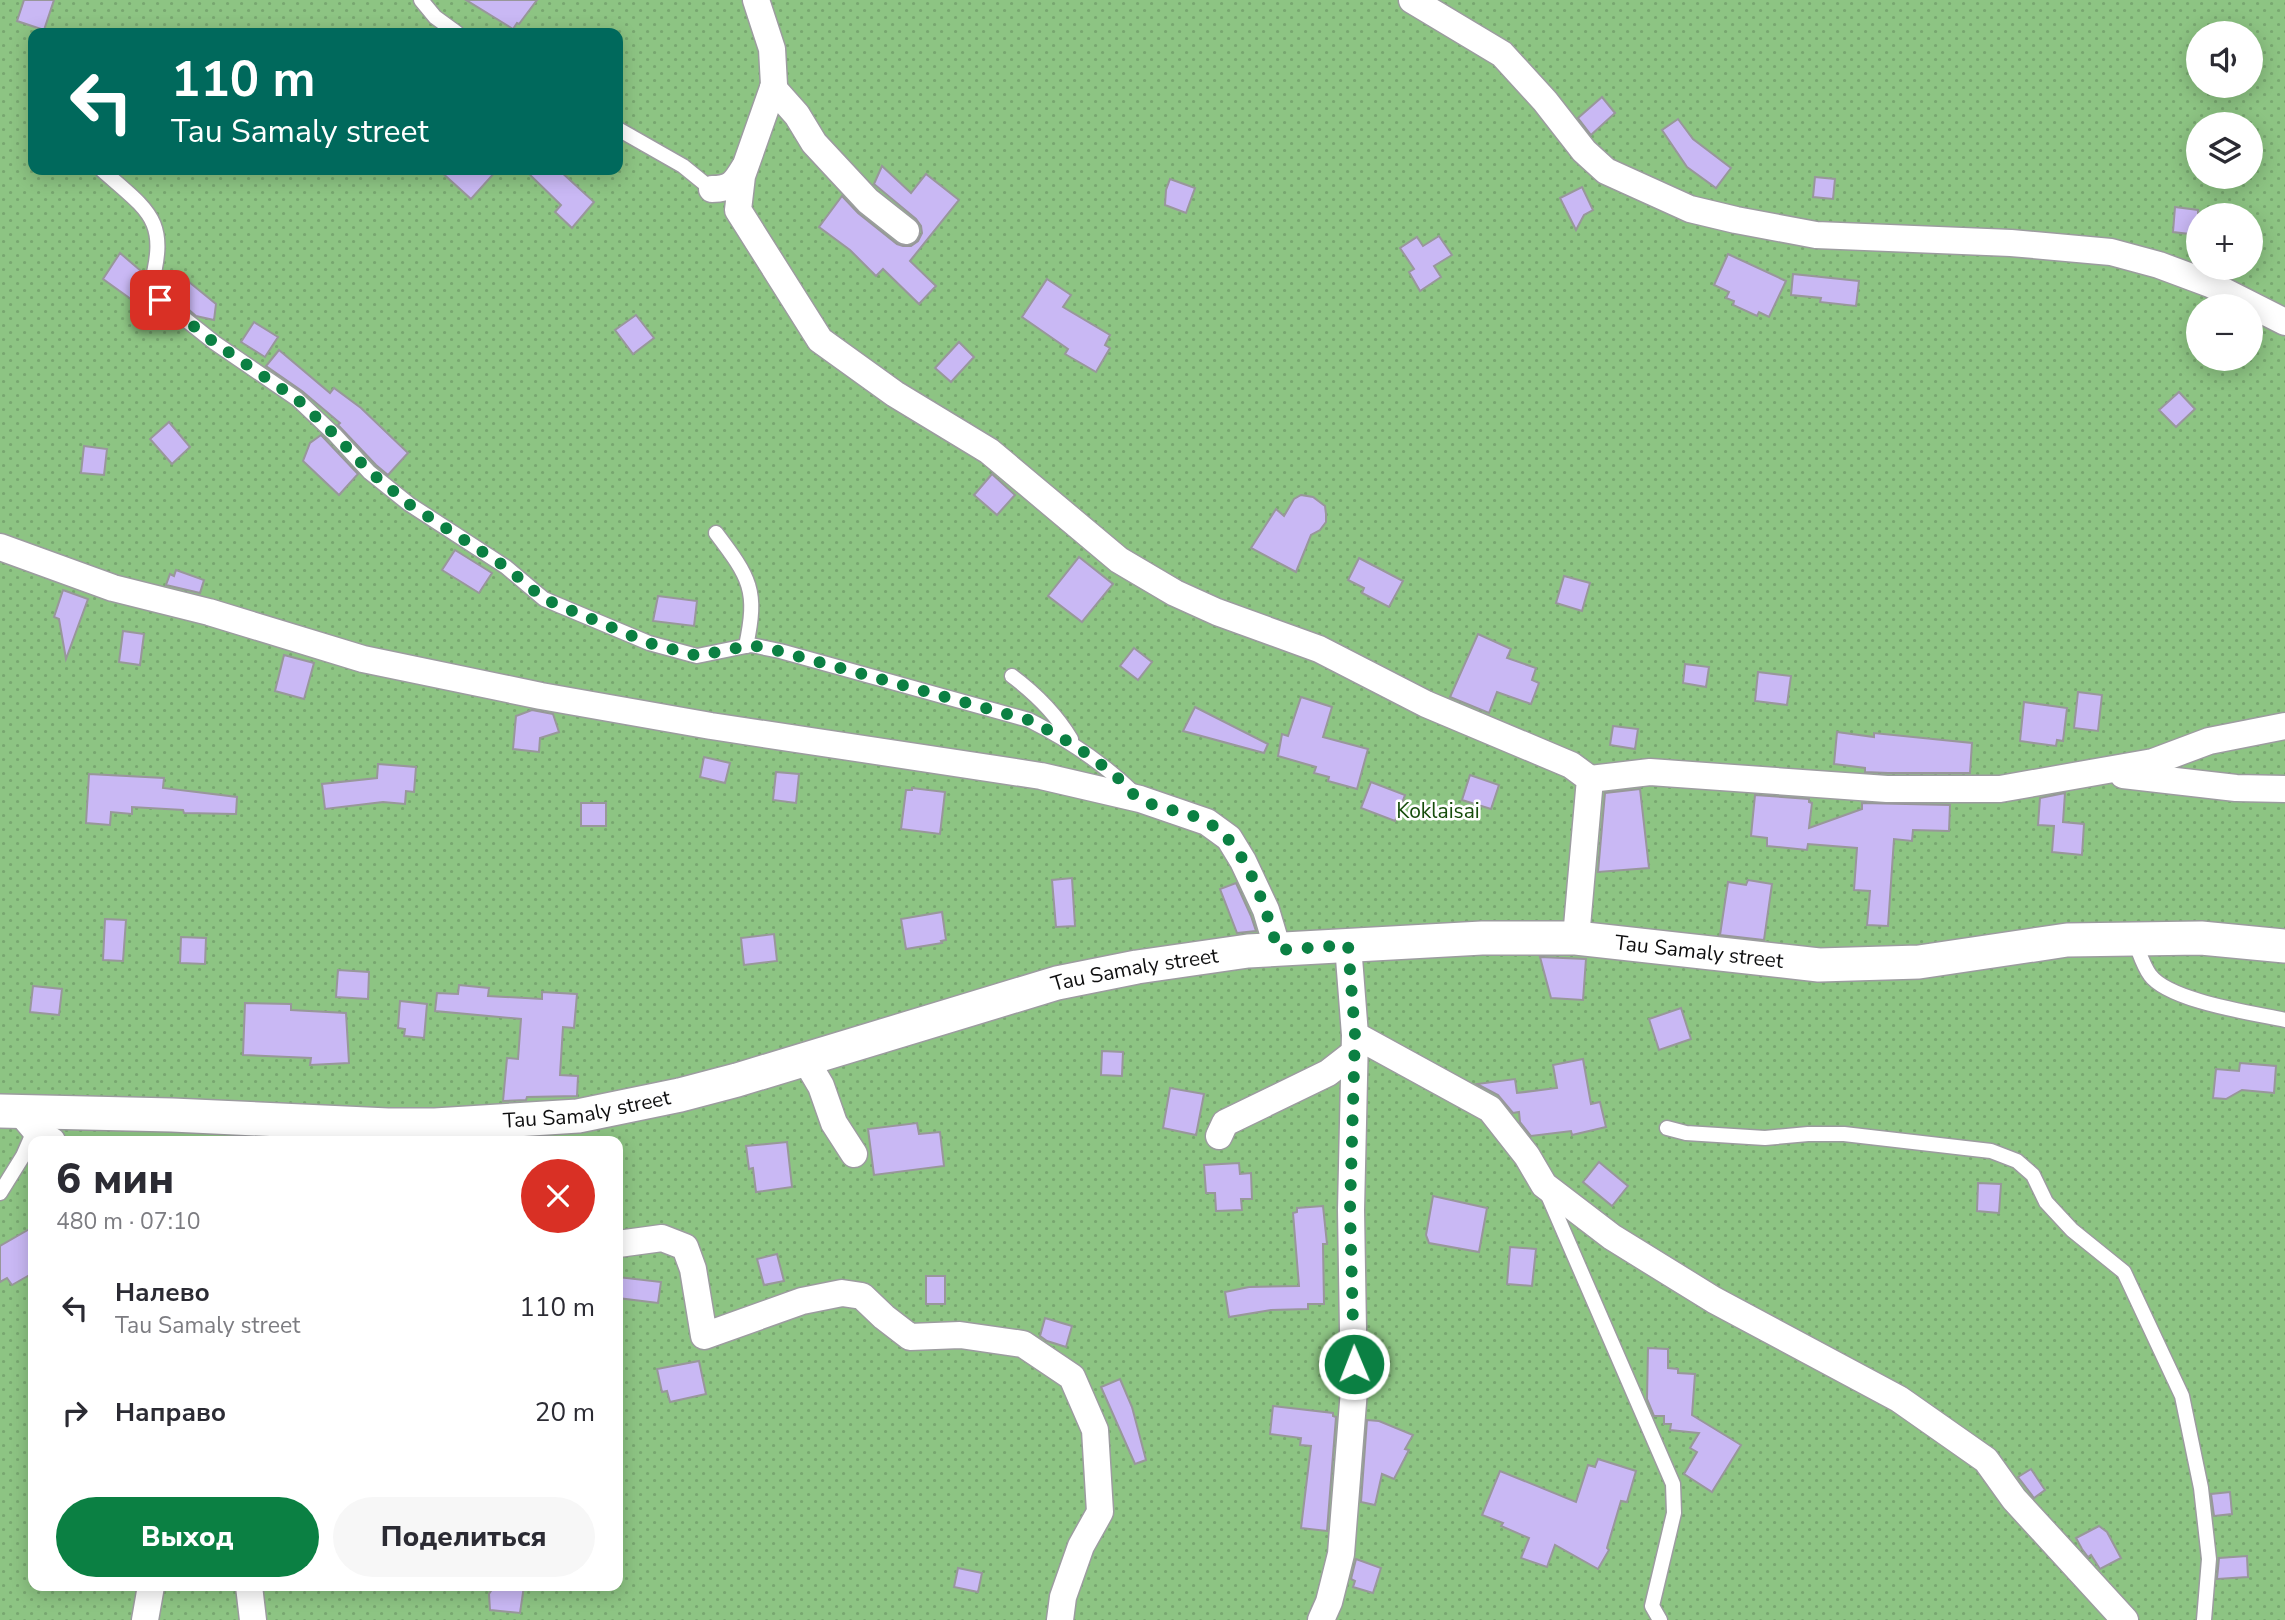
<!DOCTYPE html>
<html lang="ru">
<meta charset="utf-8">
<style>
body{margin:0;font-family:"Nunito Sans",sans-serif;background:#f7f7f7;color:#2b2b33;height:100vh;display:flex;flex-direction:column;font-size:26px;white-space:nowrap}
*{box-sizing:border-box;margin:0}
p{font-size:23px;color:#7c7c81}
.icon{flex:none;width:38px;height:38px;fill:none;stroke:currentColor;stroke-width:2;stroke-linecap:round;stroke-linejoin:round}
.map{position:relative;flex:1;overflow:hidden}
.sheet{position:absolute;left:28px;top:1136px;width:595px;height:455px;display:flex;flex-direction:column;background:#fff;border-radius:14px;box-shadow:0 4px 18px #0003}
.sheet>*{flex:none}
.guide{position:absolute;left:28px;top:28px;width:595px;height:147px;border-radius:14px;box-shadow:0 4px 18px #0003;background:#00695c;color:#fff;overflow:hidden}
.controls{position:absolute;left:2186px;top:21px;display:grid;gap:14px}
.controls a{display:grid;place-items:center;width:77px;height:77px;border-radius:50%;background:#fff;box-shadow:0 4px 18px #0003;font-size:35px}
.pin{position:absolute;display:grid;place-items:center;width:60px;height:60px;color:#fff;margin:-30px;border-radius:14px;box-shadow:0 4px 10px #0006}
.me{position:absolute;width:77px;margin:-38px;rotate:359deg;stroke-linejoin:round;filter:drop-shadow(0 0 5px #0008)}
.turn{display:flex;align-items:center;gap:24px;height:147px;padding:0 28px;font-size:32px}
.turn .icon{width:91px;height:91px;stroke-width:2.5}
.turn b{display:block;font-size:49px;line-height:60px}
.round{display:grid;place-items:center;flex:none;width:74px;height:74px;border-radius:37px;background:#f7f7f7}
.overview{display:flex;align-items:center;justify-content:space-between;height:119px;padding:0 28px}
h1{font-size:42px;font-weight:800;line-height:52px}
.primary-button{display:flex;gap:14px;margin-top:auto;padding:14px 28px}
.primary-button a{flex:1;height:80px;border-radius:42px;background:#0b8043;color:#fff;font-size:28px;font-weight:800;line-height:80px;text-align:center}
.primary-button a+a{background:#f7f7f7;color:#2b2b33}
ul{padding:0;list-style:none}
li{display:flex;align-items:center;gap:21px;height:105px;padding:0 28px}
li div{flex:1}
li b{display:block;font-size:26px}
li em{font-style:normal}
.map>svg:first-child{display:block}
</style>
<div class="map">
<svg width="2285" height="1620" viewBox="0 0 2285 1620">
<defs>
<pattern id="green-dots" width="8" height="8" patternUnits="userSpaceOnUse" patternTransform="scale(1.75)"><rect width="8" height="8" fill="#8dc483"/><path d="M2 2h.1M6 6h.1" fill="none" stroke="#78a770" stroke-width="1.8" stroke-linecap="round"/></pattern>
</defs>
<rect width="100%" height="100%" fill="#e1e0e3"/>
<path fill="url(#green-dots)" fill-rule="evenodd" d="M 0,0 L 2285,0 L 2285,1620 L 0,1620 ZM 33,33 L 618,33 L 618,170 L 33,170 ZM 2198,33 L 2250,33 L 2250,86 L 2198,86 ZM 2198,124 L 2250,124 L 2250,177 L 2198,177 ZM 2198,215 L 2250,215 L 2250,268 L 2198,268 ZM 2198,306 L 2250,306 L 2250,359 L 2198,359 ZM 33,1141 L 618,1141 L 618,1586 L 33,1586 Z"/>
<g fill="#c9b8f4" stroke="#98979a" stroke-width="2">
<path d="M 24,0 L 54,0 L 44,30 L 17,21 Z"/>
<path d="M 466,0 L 537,0 L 519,24 L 517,23 L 513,29 Z"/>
<path d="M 1602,97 L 1615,113 L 1591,135 L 1578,118 Z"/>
<path d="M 1678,119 L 1693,139 L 1731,168 L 1716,188 L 1687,167 L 1662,130 Z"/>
<path d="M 882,166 L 911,193 L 926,174 L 959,200 L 910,261 L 936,286 L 919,304 L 883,269 L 876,276 L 850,250 L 819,227 L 842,196 L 858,213 L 897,244 L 903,246 L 911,246 L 918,241 L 922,233 L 921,226 L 916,219 L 874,184 Z"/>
<path d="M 439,170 L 497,170 L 471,199 Z"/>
<path d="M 525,170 L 559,170 L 594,202 L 572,228 L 555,212 L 561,205 Z"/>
<path d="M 1815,177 L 1835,179 L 1833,199 L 1813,197 Z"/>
<path d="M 1170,179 L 1195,188 L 1186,213 L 1165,205 L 1166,190 Z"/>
<path d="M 1582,187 L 1593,210 L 1584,215 L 1576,230 L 1560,198 Z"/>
<path d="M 2175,207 L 2198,210 L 2198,235 L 2173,232 Z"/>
<path d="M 1439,236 L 1452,255 L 1434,266 L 1441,277 L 1420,291 L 1409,272 L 1414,269 L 1400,248 L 1417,237 L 1423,246 Z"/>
<path d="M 120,253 L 141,271 L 143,277 L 141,292 L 135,302 L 103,279 Z"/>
<path d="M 1728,254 L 1786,281 L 1769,317 L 1759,312 L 1757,316 L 1733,305 L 1734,301 L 1726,298 L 1729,292 L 1714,285 Z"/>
<path d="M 178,273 L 216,304 L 214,320 L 196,316 L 164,288 Z"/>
<path d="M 1793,274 L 1859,281 L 1856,306 L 1820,302 L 1821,298 L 1791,295 Z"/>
<path d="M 1047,279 L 1071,295 L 1063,307 L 1110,335 L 1105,345 L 1110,348 L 1096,372 L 1065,354 L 1068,349 L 1022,317 Z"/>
<path d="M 636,315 L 654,338 L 633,354 L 615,330 Z"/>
<path d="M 254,322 L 278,337 L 265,357 L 241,342 Z"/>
<path d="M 959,342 L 974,357 L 951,382 L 935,368 Z"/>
<path d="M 279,350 L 330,393 L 334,388 L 361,408 L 408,453 L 388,475 L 376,465 L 338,425 L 340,423 L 302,391 L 266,366 Z"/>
<path d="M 2179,392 L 2195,409 L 2176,427 L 2159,410 Z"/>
<path d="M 169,422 L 190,447 L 172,464 L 150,439 Z"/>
<path d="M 321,435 L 358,474 L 339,495 L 303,461 L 310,443 Z"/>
<path d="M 84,446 L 107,449 L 104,475 L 81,473 Z"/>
<path d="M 992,474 L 1015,495 L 997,515 L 974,495 Z"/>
<path d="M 1301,495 L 1313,497 L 1325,506 L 1326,514 L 1326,522 L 1320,530 L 1311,535 L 1296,572 L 1251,548 L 1276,509 L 1284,516 L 1294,499 Z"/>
<path d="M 455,550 L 492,573 L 479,593 L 442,570 Z"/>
<path d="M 1079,557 L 1113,584 L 1082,622 L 1048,596 Z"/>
<path d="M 1359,558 L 1403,581 L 1389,607 L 1362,593 L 1364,588 L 1348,580 Z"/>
<path d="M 176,570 L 204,580 L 200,593 L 166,585 L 170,574 L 174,576 Z"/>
<path d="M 1564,576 L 1590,583 L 1582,611 L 1556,603 Z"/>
<path d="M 63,590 L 88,599 L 66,659 L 59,619 L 54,617 Z"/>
<path d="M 658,596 L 697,601 L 694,626 L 653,621 Z"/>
<path d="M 123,631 L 144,634 L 140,665 L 119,662 Z"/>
<path d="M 1478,634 L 1511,649 L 1507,658 L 1536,668 L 1532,680 L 1539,683 L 1531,704 L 1497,692 L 1489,713 L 1450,697 Z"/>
<path d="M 1134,648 L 1152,662 L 1138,680 L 1120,666 Z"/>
<path d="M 284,655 L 314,663 L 304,699 L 275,691 Z"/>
<path d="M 1685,664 L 1709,667 L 1706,687 L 1683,683 Z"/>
<path d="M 1758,672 L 1791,676 L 1787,705 L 1755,701 Z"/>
<path d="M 2078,692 L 2102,695 L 2098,731 L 2074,728 Z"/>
<path d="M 1301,697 L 1332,707 L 1323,737 L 1368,749 L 1357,789 L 1328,781 L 1329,777 L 1314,773 L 1316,767 L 1278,756 L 1282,734 L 1288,736 Z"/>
<path d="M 2024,702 L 2067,708 L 2063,741 L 2057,740 L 2056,746 L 2020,741 Z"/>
<path d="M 1195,707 L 1268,744 L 1264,753 L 1183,731 Z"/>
<path d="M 532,710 L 553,714 L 559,732 L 540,738 L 539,752 L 513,749 L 516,716 Z"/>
<path d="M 1613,726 L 1638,729 L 1635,749 L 1610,745 Z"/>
<path d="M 1837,732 L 1874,737 L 1874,733 L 1972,743 L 1970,773 L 1888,773 L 1865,772 L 1865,768 L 1834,764 Z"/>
<path d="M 704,757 L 730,763 L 725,783 L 700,777 Z"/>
<path d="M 378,764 L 416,767 L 414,792 L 406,791 L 405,804 L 383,802 L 325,809 L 322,784 L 377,778 Z"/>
<path d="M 776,772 L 799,774 L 796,803 L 773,800 Z"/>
<path d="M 89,774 L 164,778 L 163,788 L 237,797 L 236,814 L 184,813 L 183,810 L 132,807 L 132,814 L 111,812 L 110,825 L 86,823 Z"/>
<path d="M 1470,775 L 1499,785 L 1491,809 L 1462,800 Z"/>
<path d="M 1371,782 L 1405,795 L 1395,821 L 1361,808 Z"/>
<path d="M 912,788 L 945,792 L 940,834 L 901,829 L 906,790 L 912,790 Z"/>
<path d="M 1640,789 L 1649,868 L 1598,872 L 1605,793 Z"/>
<path d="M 2065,793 L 2063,822 L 2084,824 L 2082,855 L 2052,852 L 2054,826 L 2038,825 L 2040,798 Z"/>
<path d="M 1755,795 L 1809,799 L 1809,802 L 1812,803 L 1809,828 L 1862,809 L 1862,803 L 1950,805 L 1949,831 L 1913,830 L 1912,841 L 1894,839 L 1888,926 L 1867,925 L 1870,891 L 1854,890 L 1857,848 L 1808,844 L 1807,850 L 1767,846 L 1767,838 L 1751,836 Z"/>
<rect x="581" y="803" width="25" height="23"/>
<path d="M 1072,878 L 1075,926 L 1056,927 L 1052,880 Z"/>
<path d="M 1748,880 L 1772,884 L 1764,940 L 1720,935 L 1728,882 L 1746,885 Z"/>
<path d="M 1236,883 L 1251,916 L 1256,931 L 1237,933 L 1220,889 Z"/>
<path d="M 942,912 L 946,940 L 941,941 L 942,943 L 906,949 L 901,919 Z"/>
<path d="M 105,919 L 126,920 L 123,961 L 103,960 Z"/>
<path d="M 774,934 L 777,961 L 744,965 L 741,938 Z"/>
<path d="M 181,937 L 206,938 L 205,964 L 180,963 Z"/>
<path d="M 1540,957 L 1586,959 L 1583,1000 L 1551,998 Z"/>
<path d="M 338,970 L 369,972 L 368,999 L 336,997 Z"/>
<path d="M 459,985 L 489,988 L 488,996 L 542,999 L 542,992 L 577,994 L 574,1028 L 563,1027 L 560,1075 L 578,1076 L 577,1096 L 527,1097 L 526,1100 L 503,1101 L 507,1058 L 518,1059 L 521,1019 L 435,1011 L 437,993 L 458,994 Z"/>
<path d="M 33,986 L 62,989 L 59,1015 L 30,1012 Z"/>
<path d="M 400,1001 L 427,1004 L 424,1038 L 404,1036 L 405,1029 L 398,1028 Z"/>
<path d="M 245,1003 L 291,1004 L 291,1010 L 346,1013 L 349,1063 L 310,1065 L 311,1058 L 243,1055 Z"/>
<path d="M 1681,1008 L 1691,1039 L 1659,1050 L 1649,1019 Z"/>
<path d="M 1102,1051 L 1123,1052 L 1122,1076 L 1101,1075 Z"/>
<path d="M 1583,1059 L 1591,1104 L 1600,1102 L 1606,1127 L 1572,1135 L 1571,1131 L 1531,1136 L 1520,1122 L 1519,1112 L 1513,1113 L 1498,1095 L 1477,1084 L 1515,1079 L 1517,1093 L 1557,1088 L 1553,1065 Z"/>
<path d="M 2240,1063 L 2276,1066 L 2274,1093 L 2242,1090 L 2226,1099 L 2213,1098 L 2216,1069 L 2239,1071 Z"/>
<path d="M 1170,1088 L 1204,1094 L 1196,1135 L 1163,1128 Z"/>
<path d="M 917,1123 L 919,1134 L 940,1132 L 944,1166 L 874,1175 L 868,1129 Z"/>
<path d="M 787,1142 L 792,1187 L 756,1192 L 753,1168 L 749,1169 L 746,1146 Z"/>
<path d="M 1599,1162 L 1628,1186 L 1612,1206 L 1583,1182 Z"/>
<path d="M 1239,1163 L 1240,1174 L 1251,1173 L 1252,1199 L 1241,1199 L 1242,1210 L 1216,1211 L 1215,1193 L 1206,1193 L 1204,1165 Z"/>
<path d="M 1978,1183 L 2001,1184 L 1999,1213 L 1977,1211 Z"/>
<path d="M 1433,1196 L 1487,1208 L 1479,1252 L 1429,1243 L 1426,1235 Z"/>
<path d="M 1323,1206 L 1327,1244 L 1323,1244 L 1324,1304 L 1308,1304 L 1308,1309 L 1271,1310 L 1229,1317 L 1225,1292 L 1249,1287 L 1299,1286 L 1293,1213 L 1297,1212 L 1297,1208 Z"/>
<path d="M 33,1227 L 33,1273 L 12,1285 L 7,1278 L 0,1282 L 0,1246 Z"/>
<path d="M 1510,1247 L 1536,1249 L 1532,1286 L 1507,1284 Z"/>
<path d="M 777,1254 L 784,1281 L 764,1285 L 757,1259 Z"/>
<rect x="926" y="1276" width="19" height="28"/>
<path d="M 618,1277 L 661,1282 L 658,1303 L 618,1298 Z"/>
<path d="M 1045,1318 L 1072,1326 L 1066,1347 L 1047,1341 L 1040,1336 Z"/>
<path d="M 1648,1348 L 1668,1349 L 1668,1368 L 1678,1369 L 1678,1373 L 1695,1374 L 1692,1415 L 1741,1445 L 1712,1492 L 1684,1474 L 1697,1452 L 1690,1448 L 1699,1433 L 1670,1430 L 1671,1424 L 1664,1424 L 1664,1416 L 1654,1416 L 1647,1399 Z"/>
<path d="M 699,1361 L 706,1394 L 670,1402 L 667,1391 L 662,1392 L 657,1369 Z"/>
<path d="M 1120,1379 L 1132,1407 L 1146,1460 L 1135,1464 L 1101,1387 Z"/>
<path d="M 1273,1406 L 1333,1413 L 1333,1416 L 1336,1417 L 1327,1531 L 1301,1528 L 1311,1446 L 1300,1445 L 1301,1438 L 1270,1434 Z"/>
<path d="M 1367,1420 L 1379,1421 L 1413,1435 L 1405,1449 L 1409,1450 L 1394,1479 L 1382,1474 L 1375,1505 L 1361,1502 Z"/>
<path d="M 1598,1459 L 1636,1471 L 1627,1502 L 1621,1501 L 1607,1548 L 1609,1550 L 1598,1569 L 1555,1545 L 1547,1567 L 1521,1558 L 1529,1538 L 1501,1526 L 1503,1523 L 1482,1515 L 1500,1471 L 1576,1502 L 1588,1465 L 1595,1467 Z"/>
<path d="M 2031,1469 L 2045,1490 L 2034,1498 L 2018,1477 Z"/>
<path d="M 2230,1492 L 2232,1514 L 2214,1516 L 2211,1494 Z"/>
<path d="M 2099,1526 L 2107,1532 L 2121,1558 L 2100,1569 L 2091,1555 L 2088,1557 L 2082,1549 L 2076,1538 Z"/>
<path d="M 2247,1556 L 2248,1577 L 2217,1579 L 2219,1558 Z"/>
<path d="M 1356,1559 L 1381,1568 L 1373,1593 L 1353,1587 L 1355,1581 L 1351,1579 Z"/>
<path d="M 958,1568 L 982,1573 L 978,1592 L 954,1587 Z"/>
<path d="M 494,1586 L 524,1586 L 520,1613 L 490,1610 L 489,1594 Z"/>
</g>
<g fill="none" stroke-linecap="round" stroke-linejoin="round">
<g stroke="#9c9c9f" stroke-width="17">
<g id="service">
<path d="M 421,0 L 435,17 L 457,33"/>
<path d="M 618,129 L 683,166 L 715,192"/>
<path d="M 102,170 C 151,213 169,220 150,289 L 161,300 L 215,343 L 297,399 L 335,435 L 369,472 L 409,504 L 506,567 L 544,599 L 649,643 L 697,656 L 751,645 L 780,651 L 1029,720 C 1067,739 1103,763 1134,793"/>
<path d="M 716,533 C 750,578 758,590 746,646"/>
<path d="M 1012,676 C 1036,694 1056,714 1071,739"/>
<path d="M 2134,940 C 2139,951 2143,966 2150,975 C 2169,1001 2253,1013 2285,1020"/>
<path d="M 1667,1128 L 1686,1133 L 1765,1138 L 1808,1134 L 1844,1134 L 1991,1151 L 2017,1161 L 2033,1175 L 2046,1202 L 2072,1230 L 2124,1272 L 2182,1396 L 2201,1488 L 2209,1559 L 2204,1620"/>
<path d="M 0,1193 L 23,1156 L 37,1124"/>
<path d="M 1547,1193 L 1673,1484 L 1674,1513 L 1652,1606 L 1660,1620"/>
</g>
</g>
<g stroke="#9c9c9f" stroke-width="29">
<g id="minor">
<path d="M 756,0 L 772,49 L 774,85 L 742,176 L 738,210 L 820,340 L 895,394 L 989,451 L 1119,560 L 1175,593 L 1217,612 L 1319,649 L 1426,704 L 1571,765 L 1590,779 L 1576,938"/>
<path d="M 1412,0 L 1502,54 L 1545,101 L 1584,151 L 1606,171 L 1690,209 L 1736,220 L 1816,235 L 2011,243 L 2111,252 L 2159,265 L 2210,284 L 2285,322"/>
<path d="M 773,88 L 797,115 L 814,143 L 868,201 L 906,231"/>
<path d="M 712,189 C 731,189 735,183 744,168"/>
<path d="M 0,547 L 113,588 L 209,612 L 363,659 L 541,696 L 711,726 L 1041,776 L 1140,799 L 1207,822 L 1229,838 L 1243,861 L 1266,910 L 1278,950"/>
<path d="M 2123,775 L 2236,788 L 2285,789"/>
<path d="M 1590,779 L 1650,772 L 1887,789 L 2000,789 L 2153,762 L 2209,741 L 2285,726"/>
<path d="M 1355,1035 L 1490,1109 L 1527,1156 L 1544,1185 L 1612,1237 L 1714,1300 L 1899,1399 L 1986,1460 L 2014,1499 L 2125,1620"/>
<path d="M 805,1059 L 821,1086 L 834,1123 L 854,1154"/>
<path d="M 20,1112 L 35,1130 L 52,1141"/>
<path d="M 1219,1136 L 1225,1123 L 1328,1073 L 1355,1052"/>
<path d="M 618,1244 L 662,1238 L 685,1247 L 693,1269 L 704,1336 L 802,1301 L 842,1293 L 862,1296 L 884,1317 L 910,1337 L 960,1335 L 1023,1344 L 1072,1377 L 1095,1430 L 1100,1512 L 1081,1546 L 1063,1597 L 1060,1620"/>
<path d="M 249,1586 L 253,1620"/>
<path d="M 145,1620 L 151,1586"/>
<path d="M 1321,1620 L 1329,1602 L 1341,1554 L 1354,1390 L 1351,1210 L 1355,1035 L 1348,945"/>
</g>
</g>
<g stroke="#9c9c9f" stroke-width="36">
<g id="tertiary">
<path id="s1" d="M 0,1111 L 172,1115 L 388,1125 L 435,1125 L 578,1116 L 680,1095 L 737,1080 L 1057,983 L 1137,967 L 1248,951 L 1482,938 L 1576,938 L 1819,965 L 1919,962 L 2067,940 L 2201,938 L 2285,946"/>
</g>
</g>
<use href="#service" stroke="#fff" stroke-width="14"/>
<use href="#minor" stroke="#fff" stroke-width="26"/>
<use href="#tertiary" stroke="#fff" stroke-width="33"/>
</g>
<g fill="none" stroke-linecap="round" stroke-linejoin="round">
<path stroke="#0b8043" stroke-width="12" stroke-dasharray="0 21.6" d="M 160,300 L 215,343 L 297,399 L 335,435 L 369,471 L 409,504 L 506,567 L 544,599 L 649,643 L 698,656 L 751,645 L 779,651 L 1029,720 C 1061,736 1091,755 1118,778 C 1126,785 1132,795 1141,800 C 1162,810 1187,811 1207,822 C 1248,845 1265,908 1278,950 L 1348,945 L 1355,1035 L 1350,1210 L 1354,1364"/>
</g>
<g text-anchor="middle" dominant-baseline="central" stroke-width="5" stroke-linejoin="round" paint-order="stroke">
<g font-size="21" fill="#164c0b" stroke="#fff">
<text x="1438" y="811">Koklaisai</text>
</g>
<g font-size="21" fill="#0f0f10" stroke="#fff">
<text stroke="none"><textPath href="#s1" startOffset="1722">Tau Samaly street</textPath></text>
<text stroke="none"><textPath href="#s1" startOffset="1155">Tau Samaly street</textPath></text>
<text stroke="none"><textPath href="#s1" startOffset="588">Tau Samaly street</textPath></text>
</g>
</g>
</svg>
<div class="controls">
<a><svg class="icon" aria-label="sound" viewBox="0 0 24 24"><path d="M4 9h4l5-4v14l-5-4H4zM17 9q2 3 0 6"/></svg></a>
<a><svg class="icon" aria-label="layers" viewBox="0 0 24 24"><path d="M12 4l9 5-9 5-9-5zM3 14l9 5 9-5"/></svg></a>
<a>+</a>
<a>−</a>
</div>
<div class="pin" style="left:160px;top:300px;background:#d93025"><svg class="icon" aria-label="arrive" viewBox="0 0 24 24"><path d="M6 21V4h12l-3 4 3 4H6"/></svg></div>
<svg class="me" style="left:1354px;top:1364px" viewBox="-20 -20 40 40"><circle r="17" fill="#0b8043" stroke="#fff" stroke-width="3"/><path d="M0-11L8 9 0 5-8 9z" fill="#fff"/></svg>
<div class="guide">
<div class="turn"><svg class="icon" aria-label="left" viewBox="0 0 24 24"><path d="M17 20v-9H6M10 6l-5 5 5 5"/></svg><div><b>110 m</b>Tau Samaly street</div></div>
</div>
<section class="sheet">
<div class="overview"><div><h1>6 мин</h1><p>480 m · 07:10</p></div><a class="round" style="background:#d93025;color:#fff"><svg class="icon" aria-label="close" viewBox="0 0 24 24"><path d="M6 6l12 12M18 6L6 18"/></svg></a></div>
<ul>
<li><svg class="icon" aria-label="left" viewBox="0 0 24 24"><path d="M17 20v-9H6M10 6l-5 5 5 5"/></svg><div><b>Налево</b><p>Tau Samaly street</p></div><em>110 m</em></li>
<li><svg class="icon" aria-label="right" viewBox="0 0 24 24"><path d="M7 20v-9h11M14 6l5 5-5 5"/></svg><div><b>Направо</b></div><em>20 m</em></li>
</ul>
<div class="primary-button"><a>Выход</a><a>Поделиться</a></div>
</section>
</div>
